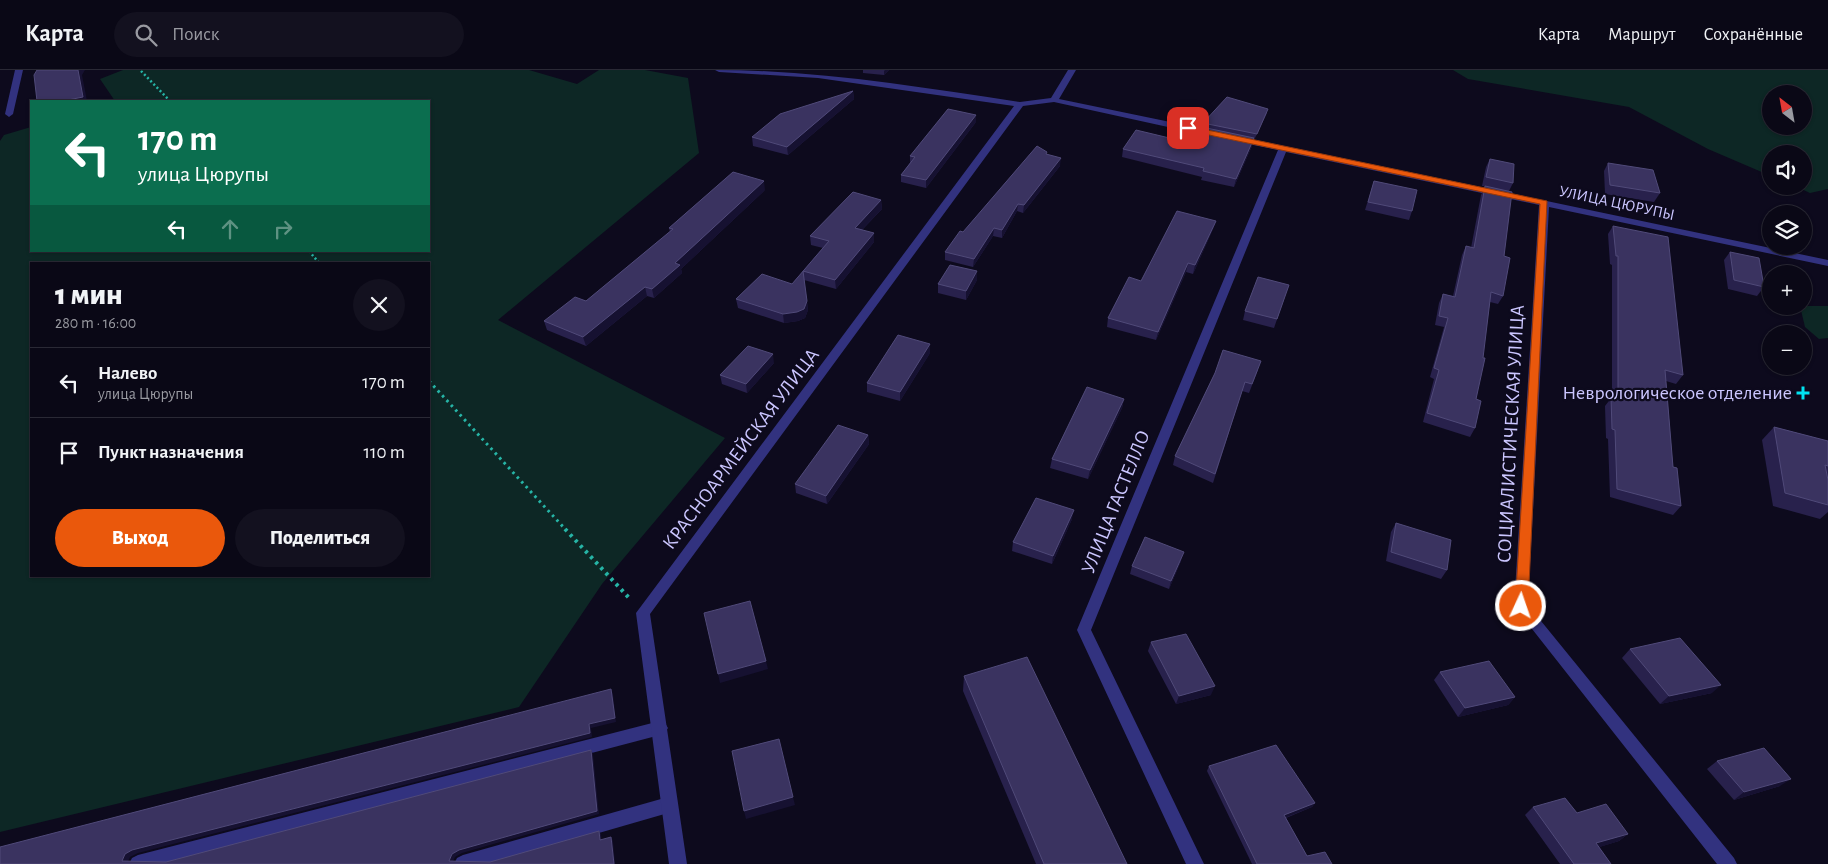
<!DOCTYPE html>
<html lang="ru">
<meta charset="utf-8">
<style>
body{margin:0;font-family:"Alegreya Sans",sans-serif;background:#13111f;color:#f1f3f6;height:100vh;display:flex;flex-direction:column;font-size:19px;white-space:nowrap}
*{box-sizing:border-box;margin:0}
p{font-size:16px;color:#999aa1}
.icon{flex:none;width:28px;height:28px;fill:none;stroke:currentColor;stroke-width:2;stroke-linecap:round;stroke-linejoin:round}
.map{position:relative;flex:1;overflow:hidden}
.panel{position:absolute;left:30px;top:192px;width:400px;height:315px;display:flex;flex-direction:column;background:#0a0816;border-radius:0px;box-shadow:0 1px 4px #0004,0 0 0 1px #2a2935}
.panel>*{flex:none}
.hud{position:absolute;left:30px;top:30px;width:400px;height:152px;border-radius:0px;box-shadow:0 1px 4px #0004,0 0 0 1px #2a2935;background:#0b6e4f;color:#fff;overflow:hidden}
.needle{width:32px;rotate:329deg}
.buttons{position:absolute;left:1762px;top:15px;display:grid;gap:10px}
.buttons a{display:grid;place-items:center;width:50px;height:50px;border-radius:50%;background:#0a0816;box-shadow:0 1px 4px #0004,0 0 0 1px #2a2935;font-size:25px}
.pin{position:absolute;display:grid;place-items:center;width:42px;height:42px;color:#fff;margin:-21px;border-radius:10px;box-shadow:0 2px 8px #0006}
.me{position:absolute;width:55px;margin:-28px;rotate:3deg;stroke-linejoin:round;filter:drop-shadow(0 0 4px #0008)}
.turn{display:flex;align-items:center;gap:18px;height:105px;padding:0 25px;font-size:22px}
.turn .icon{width:65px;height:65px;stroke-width:2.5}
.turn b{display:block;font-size:35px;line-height:42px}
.lanes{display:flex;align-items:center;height:48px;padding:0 25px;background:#0003;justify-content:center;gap:25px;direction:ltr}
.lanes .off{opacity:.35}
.round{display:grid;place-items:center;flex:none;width:52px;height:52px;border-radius:26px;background:#13111f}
.head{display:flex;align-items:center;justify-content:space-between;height:85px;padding:0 25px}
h1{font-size:30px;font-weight:800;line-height:38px}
.primary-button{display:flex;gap:10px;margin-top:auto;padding:10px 25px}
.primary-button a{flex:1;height:58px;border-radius:30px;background:#ea580c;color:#fff;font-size:20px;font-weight:800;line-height:58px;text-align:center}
.primary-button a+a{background:#13111f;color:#f1f3f6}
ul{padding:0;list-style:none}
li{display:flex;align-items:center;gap:15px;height:70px;padding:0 25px;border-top:1px solid #2a2935}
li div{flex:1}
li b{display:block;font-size:19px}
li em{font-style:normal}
header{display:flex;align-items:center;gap:30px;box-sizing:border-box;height:70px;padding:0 25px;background:#0a0816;border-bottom:1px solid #2a2935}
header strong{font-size:24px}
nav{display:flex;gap:28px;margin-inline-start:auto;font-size:18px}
.search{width:350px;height:45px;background:#13111f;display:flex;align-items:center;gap:12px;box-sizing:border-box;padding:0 18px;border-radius:28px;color:#999aa1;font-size:19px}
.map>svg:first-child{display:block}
</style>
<header>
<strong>Карта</strong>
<div class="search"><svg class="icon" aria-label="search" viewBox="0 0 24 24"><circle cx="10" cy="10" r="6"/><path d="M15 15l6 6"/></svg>Поиск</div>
<nav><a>Карта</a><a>Маршрут</a><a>Сохранённые</a></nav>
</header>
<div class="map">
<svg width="1828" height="794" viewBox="0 0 1828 794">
<rect width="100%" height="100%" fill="#0d0a1d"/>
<g fill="#0d2725" fill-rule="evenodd">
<path d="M 123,0 L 529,0 L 577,14 L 599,0 L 645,0 L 688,8 L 699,83 L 498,250 L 725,368 L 602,514 L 519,637 L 0,762 L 0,71 L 4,65 L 31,57 L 31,181 L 429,181 L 429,31 L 115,31 L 100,9 ZM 31,194 L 429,194 L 429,506 L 31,506 Z"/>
<path d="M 1453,0 L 1828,0 L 1828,119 L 1810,123 L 1795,116 L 1804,116 L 1804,84 L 1771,84 L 1771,106 L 1708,79 L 1629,37 L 1468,9 ZM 1771,24 L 1804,24 L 1804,56 L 1771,56 Z"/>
<path d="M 1800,236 L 1828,236 L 1828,268 L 1819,269 L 1805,257 Z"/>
</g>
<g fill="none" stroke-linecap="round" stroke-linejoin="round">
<g stroke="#26b4a6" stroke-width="2.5" stroke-dasharray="2 2.5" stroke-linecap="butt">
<path d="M 141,1 L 170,31"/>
<path d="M 309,181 L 320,194"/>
</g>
<path stroke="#26b4a6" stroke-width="3" stroke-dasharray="2.5 4" stroke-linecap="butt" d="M 429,311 L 566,460"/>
<path stroke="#26b4a6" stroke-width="4" stroke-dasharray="3 4.5" stroke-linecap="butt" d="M 565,459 L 630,529"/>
<g fill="#32327f" fill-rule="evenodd">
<path d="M 15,0 L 23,0 L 13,44 L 9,47 L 5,44 Z"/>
<path d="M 660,651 L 665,653 L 668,658 L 665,663 L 660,665 L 170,794 L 129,794 L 132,788 L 138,785 Z"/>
<path d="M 668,727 L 674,729 L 676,735 L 674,741 L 668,743 L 492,794 L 454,794 L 457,788 L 463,785 Z"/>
</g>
<g fill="#32327f" fill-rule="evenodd">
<path d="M 715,0 C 818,0 918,17 1020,32 L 1051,28 L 1068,0 L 1076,0 L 1059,29 L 1209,60 L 1213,63 L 1209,66 L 1054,32 L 1023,36 L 650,544 L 687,794 L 669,794 L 636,543 L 1014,36 L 818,8 L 719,2 Z"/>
<path d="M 1236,66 L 1828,190 L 1828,196 L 1549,137 L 1528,535 L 1734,788 L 1737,794 L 1717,794 L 1514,536 L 1539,135 L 1286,82 L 1091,560 L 1204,794 L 1186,794 L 1077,560 L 1278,80 L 1233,71 L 1232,69 Z"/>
</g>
</g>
<g fill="#28214c">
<path d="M 863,0 L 889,0 L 884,5 L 863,3 Z"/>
<path d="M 853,21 L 854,29 L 788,85 L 753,76 L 752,67 Z"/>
<path d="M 1267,43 L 1255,68 L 1254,68 L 1252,76 L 1234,117 L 1201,110 L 1202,107 L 1122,87 L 1123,79 L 1182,71 L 1202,57 L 1203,53 Z"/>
<path d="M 976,52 L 926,118 L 901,112 L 901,105 L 910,93 L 910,86 Z"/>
<path d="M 1047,84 L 1060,96 L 1023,143 L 1017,141 L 1002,168 L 993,166 L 973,197 L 945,190 L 945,182 L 963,162 Z"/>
<path d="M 1490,89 L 1513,113 L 1509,121 L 1504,186 L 1503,226 L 1498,234 L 1490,232 L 1476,329 L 1475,358 L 1470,367 L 1423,352 L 1434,309 L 1430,307 L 1444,257 L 1435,255 L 1439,233 L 1443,224 L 1453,226 L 1462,185 L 1466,176 L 1471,178 L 1481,125 L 1485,116 L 1482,116 L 1486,97 Z"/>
<path d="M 1608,93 L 1660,123 L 1654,132 L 1605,124 L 1604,101 Z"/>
<path d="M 1374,111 L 1412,141 L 1409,150 L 1365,140 Z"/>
<path d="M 765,120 L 681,199 L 682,203 L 654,228 L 647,226 L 586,276 L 547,260 L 544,251 L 586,231 L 670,162 L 669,158 Z"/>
<path d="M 881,130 L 882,139 L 862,160 L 874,172 L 836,219 L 804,210 L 808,240 L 805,248 L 798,251 L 784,253 L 738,238 L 736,229 L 792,214 L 823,178 L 811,175 L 810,166 Z"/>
<path d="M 1216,151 L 1213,159 L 1193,204 L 1186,202 L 1156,270 L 1107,257 L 1108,248 L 1141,211 Z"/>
<path d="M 1613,156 L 1683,305 L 1676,314 L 1666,311 L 1673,397 L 1681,436 L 1673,445 L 1610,427 L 1608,369 L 1606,368 L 1605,336 L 1612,327 L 1612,195 L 1610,194 L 1608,164 Z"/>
<path d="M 1730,182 L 1764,217 L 1757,226 L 1728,219 L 1724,190 Z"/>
<path d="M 977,210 L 966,230 L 938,223 L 938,214 Z"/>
<path d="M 1289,215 L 1274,258 L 1243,250 L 1245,241 Z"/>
<path d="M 930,283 L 900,331 L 867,322 L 867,313 Z"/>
<path d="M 774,293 L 747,323 L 722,314 L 720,305 Z"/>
<path d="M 1258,300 L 1249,323 L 1242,321 L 1213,413 L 1173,395 L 1175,386 L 1215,303 Z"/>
<path d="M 1124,329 L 1122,338 L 1088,409 L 1050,398 L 1052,389 Z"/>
<path d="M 1774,357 L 1828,371 L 1828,442 L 1820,449 L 1773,436 L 1762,370 Z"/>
<path d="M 868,365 L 869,374 L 827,434 L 796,423 L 795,414 Z"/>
<path d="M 1072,449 L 1052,494 L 1012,481 L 1013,472 Z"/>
<path d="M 1396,453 L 1447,500 L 1441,509 L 1386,491 L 1391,462 Z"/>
<path d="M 1181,491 L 1169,519 L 1130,504 L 1132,496 Z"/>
<path d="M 1151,572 L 1211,625 L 1176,634 L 1148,581 Z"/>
<path d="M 1630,579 L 1712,623 L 1660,634 L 1622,588 Z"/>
<path d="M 1440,602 L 1515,627 L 1508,635 L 1458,647 L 1434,610 Z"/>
<path d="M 964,606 L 1127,794 L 1036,794 L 963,621 Z"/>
<path d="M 1717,691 L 1780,716 L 1734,730 L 1707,699 Z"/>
<path d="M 1209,696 L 1315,733 L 1312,737 L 1286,748 L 1307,786 L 1332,794 L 1252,794 L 1207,701 Z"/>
<path d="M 1533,737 L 1577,743 L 1628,764 L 1619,771 L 1599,777 L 1611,794 L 1560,794 L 1525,745 Z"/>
</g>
<g fill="#161131">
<path d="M 78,0 L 85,0 L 82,5 L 87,31 L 63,31 Z"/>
<path d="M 885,0 L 889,0 L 884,5 L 884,1 Z"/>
<path d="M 853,21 L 854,29 L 788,85 L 787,77 Z"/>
<path d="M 976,45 L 976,52 L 926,118 L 926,110 Z"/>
<path d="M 1254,68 L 1252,76 L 1234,117 L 1236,109 Z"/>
<path d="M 1061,88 L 1060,96 L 1023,143 L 1024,135 Z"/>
<path d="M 764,111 L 765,120 L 681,199 L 682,203 L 654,228 L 652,219 L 675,193 Z"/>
<path d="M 881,130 L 882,139 L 855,167 L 855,158 Z"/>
<path d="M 1018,134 L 1017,141 L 1002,168 L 1002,160 Z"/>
<path d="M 1216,151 L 1213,159 L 1193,204 L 1195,195 Z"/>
<path d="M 994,158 L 993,166 L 973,197 L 974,189 Z"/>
<path d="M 874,163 L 874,172 L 836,219 L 835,210 Z"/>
<path d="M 1188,193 L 1186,202 L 1156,270 L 1158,262 Z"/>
<path d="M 977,201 L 977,210 L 966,230 L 966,221 Z"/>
<path d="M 645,217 L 647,226 L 586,276 L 583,267 Z"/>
<path d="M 807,231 L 808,240 L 805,248 L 798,251 L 784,253 L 783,244 Z"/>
<path d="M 930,274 L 930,283 L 900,331 L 900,322 Z"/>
<path d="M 773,284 L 774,293 L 747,323 L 746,314 Z"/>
<path d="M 1124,329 L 1122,338 L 1088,409 L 1090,400 Z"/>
<path d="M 868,365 L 869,374 L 827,434 L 826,426 Z"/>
<path d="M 1074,440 L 1072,449 L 1052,494 L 1053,486 Z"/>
<path d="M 1184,482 L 1181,491 L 1169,519 L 1171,511 Z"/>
<path d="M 766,591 L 768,599 L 720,613 L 718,604 Z"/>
<path d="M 1721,615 L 1712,623 L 1660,634 L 1669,626 Z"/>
<path d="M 1215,616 L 1211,625 L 1176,634 L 1179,626 Z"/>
<path d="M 611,619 L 613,624 L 616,652 L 591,658 L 592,667 L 138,783 L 130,787 L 127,794 L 122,791 L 125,784 L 132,780 L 589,654 Z"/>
<path d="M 1515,627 L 1508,635 L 1458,647 L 1465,638 Z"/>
<path d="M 591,680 L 593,684 L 599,744 L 462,783 L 455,787 L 452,794 L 449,791 L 452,784 Z"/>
<path d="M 1791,709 L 1780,716 L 1734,730 L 1744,722 Z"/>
<path d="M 793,727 L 795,735 L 746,749 L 744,741 Z"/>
<path d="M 1315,733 L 1312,737 L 1282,749 L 1284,745 Z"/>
<path d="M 599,761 L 601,764 L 602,774 L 600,770 Z"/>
<path d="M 1628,764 L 1619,771 L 1587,781 L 1596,773 Z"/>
<path d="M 611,767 L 613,771 L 615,794 L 614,794 Z"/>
</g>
<g fill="#3a3360" stroke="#504a79">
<path d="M 37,0 L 78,0 L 83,27 L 63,31 L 37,31 L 34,5 Z"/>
<path d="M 853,21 L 787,77 L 752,67 L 780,44 Z"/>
<path d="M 1227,27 L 1268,39 L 1257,64 L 1203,53 Z"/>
<path d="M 948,39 L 976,45 L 926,110 L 901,105 L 915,87 L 910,86 Z"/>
<path d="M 1197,56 L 1254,68 L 1236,109 L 1203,101 L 1204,98 L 1123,79 L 1136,60 L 1182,71 Z"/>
<path d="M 1037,76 L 1047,82 L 1046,84 L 1061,88 L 1024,135 L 1018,134 L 1002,160 L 994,158 L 974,189 L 945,182 L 960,161 L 963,162 Z"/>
<path d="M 1490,89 L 1514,94 L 1513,113 L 1486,107 Z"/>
<path d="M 1608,93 L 1653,100 L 1660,123 L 1610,115 Z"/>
<path d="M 733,102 L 764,111 L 675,193 L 680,195 L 652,219 L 645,217 L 583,267 L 544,251 L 575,227 L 586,231 L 673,159 L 669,158 Z"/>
<path d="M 1374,111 L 1417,120 L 1412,141 L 1368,132 Z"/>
<path d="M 1485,116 L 1512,122 L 1504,186 L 1510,188 L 1503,226 L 1491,222 L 1483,288 L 1485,288 L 1476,329 L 1481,331 L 1475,358 L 1427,343 L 1439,300 L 1434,298 L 1448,248 L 1439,246 L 1443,224 L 1455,227 L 1466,176 L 1474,178 Z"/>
<path d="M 853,122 L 881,130 L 855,158 L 874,163 L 835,210 L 803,201 L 807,231 L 804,239 L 797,242 L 783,244 L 736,229 L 762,204 L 792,214 L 829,171 L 810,166 Z"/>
<path d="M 1177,141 L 1216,151 L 1195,195 L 1188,193 L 1158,262 L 1108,248 L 1129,207 L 1141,211 Z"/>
<path d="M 1613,156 L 1668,167 L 1683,305 L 1665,300 L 1673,397 L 1677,398 L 1681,436 L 1617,419 L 1615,360 L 1612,359 L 1611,327 L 1618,328 L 1618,186 L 1616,186 Z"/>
<path d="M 1730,182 L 1759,188 L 1764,217 L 1734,210 Z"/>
<path d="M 950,195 L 977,201 L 966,221 L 938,214 Z"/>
<path d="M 1258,207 L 1289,215 L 1277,249 L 1245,241 Z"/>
<path d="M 898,265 L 930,274 L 900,322 L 867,313 Z"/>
<path d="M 748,276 L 773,284 L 746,314 L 720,305 Z"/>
<path d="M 1223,280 L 1261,291 L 1252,314 L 1245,312 L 1215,404 L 1175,386 L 1215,303 Z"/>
<path d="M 1087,317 L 1124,329 L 1090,400 L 1052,389 Z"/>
<path d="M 838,355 L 868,365 L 826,426 L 795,414 Z"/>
<path d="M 1774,357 L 1828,371 L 1828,396 L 1825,395 L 1828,410 L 1828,435 L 1785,423 Z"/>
<path d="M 1036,428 L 1074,440 L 1053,486 L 1013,472 Z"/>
<path d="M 1396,453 L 1451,470 L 1447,500 L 1391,482 Z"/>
<path d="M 1145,467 L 1184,482 L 1171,511 L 1132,496 Z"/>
<path d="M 750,531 L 766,591 L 718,604 L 704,543 Z"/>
<path d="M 1186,564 L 1215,616 L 1179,626 L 1151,572 Z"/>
<path d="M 1680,568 L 1721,615 L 1669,626 L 1630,579 Z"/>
<path d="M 1027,587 L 1127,794 L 1044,794 L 964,606 Z"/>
<path d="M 1489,591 L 1515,627 L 1465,638 L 1440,602 Z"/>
<path d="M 611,619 L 615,648 L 589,654 L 590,663 L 132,780 L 125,784 L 122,791 L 166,792 L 591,680 L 597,741 L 459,780 L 452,784 L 449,791 L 490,792 L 599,761 L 600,770 L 611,767 L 614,794 L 0,794 L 0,777 Z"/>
<path d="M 779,669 L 793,727 L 744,741 L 732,681 Z"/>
<path d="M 1276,675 L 1315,733 L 1284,745 L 1307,786 L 1325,782 L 1332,794 L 1257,794 L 1209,696 Z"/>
<path d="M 1764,678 L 1791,709 L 1744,722 L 1717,691 Z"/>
<path d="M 1565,728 L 1577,743 L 1606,734 L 1628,764 L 1596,773 L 1611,794 L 1574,794 L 1533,737 Z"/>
</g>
<path fill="#ea580c" stroke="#983908" d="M 1188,56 L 1547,131 L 1528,536 L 1526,540 L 1521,541 L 1517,540 L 1515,536 L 1540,134 L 1185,60 L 1185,57 Z"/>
<path fill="#00e3f1" stroke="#0d0a1d" stroke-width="2" d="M1800.5 315.5h5v5h5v5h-5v5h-5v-5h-5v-5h5z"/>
<g text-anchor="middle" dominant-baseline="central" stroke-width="4.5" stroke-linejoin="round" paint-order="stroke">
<g font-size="16" fill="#cbc6ff" stroke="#0d0a1d">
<text transform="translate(1617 133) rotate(12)">УЛИЦА ЦЮРУПЫ</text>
</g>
<g font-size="20" fill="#cbc6ff" stroke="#0d0a1d" text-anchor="end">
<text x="1792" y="323">Неврологическое отделение</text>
</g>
<g font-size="20" fill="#cbc6ff" stroke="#0d0a1d">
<text transform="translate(1511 364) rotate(-87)">СОЦИАЛИСТИЧЕСКАЯ УЛИЦА</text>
<text transform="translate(741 379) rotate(-53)">КРАСНОАРМЕЙСКАЯ УЛИЦА</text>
<text transform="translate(1116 432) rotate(-68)">УЛИЦА ГАСТЕЛЛО</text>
</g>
</g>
</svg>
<div class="buttons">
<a><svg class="needle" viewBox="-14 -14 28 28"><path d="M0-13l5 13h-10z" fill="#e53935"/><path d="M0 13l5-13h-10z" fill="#999aa1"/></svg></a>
<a><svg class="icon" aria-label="sound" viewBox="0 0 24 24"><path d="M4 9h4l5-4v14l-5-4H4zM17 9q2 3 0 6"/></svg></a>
<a><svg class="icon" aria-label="layers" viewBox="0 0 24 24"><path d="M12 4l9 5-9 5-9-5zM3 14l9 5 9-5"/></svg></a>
<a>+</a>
<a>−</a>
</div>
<div class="pin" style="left:1188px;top:58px;background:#d93025"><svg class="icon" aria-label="arrive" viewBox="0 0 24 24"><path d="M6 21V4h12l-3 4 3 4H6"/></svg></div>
<svg class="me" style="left:1521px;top:536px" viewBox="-20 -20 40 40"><circle r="17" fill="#ea580c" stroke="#fff" stroke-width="3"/><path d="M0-11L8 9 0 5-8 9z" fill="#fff"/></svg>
<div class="hud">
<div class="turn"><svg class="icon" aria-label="left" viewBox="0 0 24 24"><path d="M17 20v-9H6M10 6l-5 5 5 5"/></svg><div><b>170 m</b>улица Цюрупы</div></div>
<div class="lanes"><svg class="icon" aria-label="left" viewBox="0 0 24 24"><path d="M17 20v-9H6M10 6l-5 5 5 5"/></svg><svg class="icon off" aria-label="ahead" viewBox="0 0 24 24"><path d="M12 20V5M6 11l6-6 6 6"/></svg><svg class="icon off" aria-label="right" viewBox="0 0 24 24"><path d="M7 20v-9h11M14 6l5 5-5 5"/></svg></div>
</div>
<section class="panel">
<div class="head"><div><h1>1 мин</h1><p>280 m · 16:00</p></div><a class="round"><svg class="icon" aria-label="close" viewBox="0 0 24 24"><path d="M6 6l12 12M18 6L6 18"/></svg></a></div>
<ul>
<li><svg class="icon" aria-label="left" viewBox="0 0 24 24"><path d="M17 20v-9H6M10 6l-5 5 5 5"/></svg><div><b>Налево</b><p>улица Цюрупы</p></div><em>170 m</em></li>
<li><svg class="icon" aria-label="arrive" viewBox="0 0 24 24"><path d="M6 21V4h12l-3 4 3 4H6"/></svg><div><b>Пункт назначения</b></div><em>110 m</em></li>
</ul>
<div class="primary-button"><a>Выход</a><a>Поделиться</a></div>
</section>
</div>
